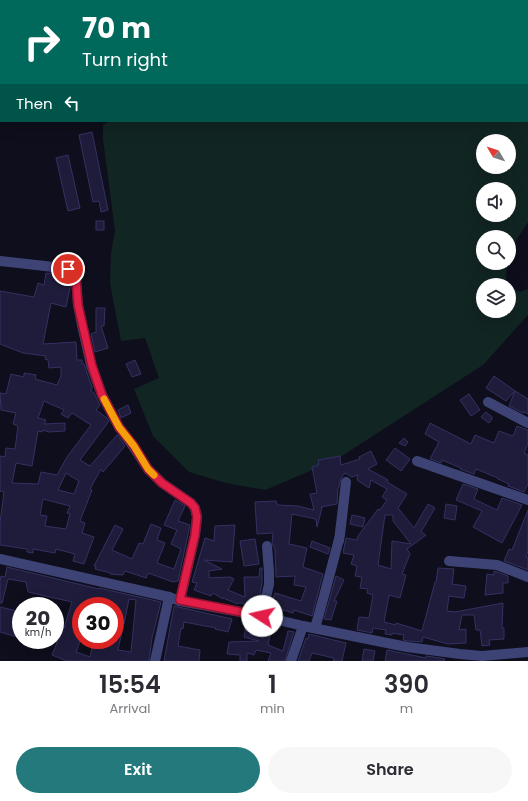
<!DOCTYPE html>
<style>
body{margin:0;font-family:Poppins,sans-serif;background:#f7f7f7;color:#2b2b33;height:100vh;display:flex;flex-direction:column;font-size:15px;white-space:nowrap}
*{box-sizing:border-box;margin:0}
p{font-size:13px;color:#7c7c81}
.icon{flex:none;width:22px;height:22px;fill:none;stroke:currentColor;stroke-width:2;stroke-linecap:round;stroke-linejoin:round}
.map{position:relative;height:661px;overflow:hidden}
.details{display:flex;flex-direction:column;background:#fff;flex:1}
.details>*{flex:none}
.banner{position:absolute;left:0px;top:0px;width:528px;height:122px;box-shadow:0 4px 16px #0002;background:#00695c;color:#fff;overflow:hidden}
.needle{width:26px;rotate:309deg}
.controls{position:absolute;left:476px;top:134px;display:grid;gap:8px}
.controls a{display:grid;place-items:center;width:40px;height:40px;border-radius:50%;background:#fff;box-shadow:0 4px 16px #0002;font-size:20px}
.speed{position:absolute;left:12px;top:597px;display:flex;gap:8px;font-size:20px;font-weight:700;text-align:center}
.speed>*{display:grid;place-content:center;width:52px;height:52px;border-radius:50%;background:#fff;box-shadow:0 4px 16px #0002;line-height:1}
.speed small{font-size:10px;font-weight:400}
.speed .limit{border:6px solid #d22;background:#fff;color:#111}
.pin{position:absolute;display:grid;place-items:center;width:34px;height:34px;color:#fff;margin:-17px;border:2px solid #fff;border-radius:50%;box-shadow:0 1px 4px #0007}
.me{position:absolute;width:44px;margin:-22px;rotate:280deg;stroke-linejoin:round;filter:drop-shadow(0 0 3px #0008)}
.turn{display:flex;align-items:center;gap:14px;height:84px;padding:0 16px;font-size:18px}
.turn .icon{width:52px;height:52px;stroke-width:2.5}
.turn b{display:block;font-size:28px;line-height:34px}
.then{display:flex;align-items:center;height:38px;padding:0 16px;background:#0003;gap:8px;font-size:15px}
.eta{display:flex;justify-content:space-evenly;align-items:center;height:68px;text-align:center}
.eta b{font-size:24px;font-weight:600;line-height:28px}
.primary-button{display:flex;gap:8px;margin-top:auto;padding:8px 16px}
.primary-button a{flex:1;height:46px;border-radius:24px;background:#23797b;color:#fff;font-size:16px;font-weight:600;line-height:46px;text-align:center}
.primary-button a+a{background:#f7f7f7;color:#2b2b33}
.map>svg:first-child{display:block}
</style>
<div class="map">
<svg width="528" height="661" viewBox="0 0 528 661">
<rect width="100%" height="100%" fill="#0e0e1c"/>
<path fill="#112522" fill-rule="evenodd" d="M 203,0 L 528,0 L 528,222 L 509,252 L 509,237 L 483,237 L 483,263 L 507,263 L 506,285 L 483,285 L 483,311 L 509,311 L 509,287 L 520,292 L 528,289 L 528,315 L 483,365 L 334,461 L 265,490 L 226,483 L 189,472 L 153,436 L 134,389 L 159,378 L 145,338 L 121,341 L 110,283 L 111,253 L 115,231 L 103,139 L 103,125 L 110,121 L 527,121 L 527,1 ZM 483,141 L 509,141 L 509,167 L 483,167 ZM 483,189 L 509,189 L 509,215 L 483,215 Z"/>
<g fill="#1e1c3a" stroke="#343163" fill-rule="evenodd">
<path d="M 92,132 L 108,210 L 101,212 L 99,201 L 93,202 L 79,135 Z"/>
<path d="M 68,155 L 80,208 L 68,211 L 56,158 Z"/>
<rect x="96" y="221" width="8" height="9"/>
<path d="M 46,273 L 65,275 L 70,280 L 70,288 L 66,307 L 51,303 L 43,344 L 76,342 L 77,360 L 82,360 L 82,364 L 84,364 L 92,387 L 92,389 L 90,390 L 94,393 L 100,405 L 96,410 L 107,418 L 109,421 L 80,460 L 90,466 L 117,435 L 125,446 L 103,472 L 101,469 L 90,489 L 92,490 L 80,521 L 85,523 L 82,533 L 94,537 L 84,564 L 73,561 L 75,554 L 56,549 L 55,553 L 33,549 L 33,553 L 27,552 L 27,549 L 0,545 L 0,523 L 4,492 L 0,491 L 0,456 L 5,457 L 6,448 L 15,449 L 18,426 L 13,424 L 16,413 L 1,410 L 0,393 L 6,394 L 11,374 L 24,377 L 24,373 L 36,375 L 35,379 L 57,385 L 61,376 L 61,367 L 49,368 L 48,360 L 45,359 L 46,356 L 23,353 L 0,344 L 0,291 L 34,297 L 38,283 L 44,285 ZM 44,401 L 64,410 L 61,414 L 68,418 L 72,413 L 91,425 L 67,457 L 57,475 L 41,472 L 38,484 L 12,483 L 16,463 L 32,466 L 38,431 L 42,432 L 43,430 L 49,432 L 65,431 L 65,423 L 44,424 L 46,420 L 38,418 ZM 66,473 L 79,481 L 74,494 L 58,490 ZM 43,499 L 70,506 L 67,513 L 70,514 L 66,529 L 45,526 L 47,516 L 40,515 Z"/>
<path d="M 96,308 L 105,308 L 104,326 L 101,326 L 108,348 L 95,352 L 91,334 L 96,332 Z"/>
<path d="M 135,360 L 141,374 L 132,377 L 126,364 Z"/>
<path d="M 494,376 L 515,391 L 506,401 L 486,388 Z"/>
<path d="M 515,391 L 528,399 L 528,414 L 524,412 L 523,413 L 509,406 Z"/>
<path d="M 469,394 L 480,410 L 471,416 L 460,400 Z"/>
<path d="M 128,405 L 131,413 L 121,418 L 118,410 Z"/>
<path d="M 486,412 L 492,417 L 492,419 L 489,423 L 481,417 Z"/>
<path d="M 430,423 L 471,444 L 475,435 L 494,443 L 499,431 L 513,436 L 517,426 L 528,430 L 528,444 L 524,453 L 528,455 L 528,484 L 524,492 L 508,486 L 509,484 L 498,479 L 498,478 L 476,469 L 474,474 L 460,469 L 461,468 L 442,460 L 441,463 L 430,459 L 439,442 L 425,434 Z"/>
<path d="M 404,438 L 408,442 L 405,446 L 399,443 Z"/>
<path d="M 395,448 L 410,459 L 401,471 L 386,460 Z"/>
<path d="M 371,451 L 377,464 L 368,469 L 388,480 L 387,482 L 407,494 L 398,508 L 414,528 L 428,504 L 435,508 L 421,532 L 426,535 L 407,549 L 410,554 L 402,574 L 406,575 L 400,598 L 389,595 L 384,622 L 396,625 L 396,623 L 422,631 L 435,582 L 436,582 L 438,568 L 454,569 L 452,584 L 466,586 L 464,598 L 449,596 L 447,611 L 455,612 L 503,603 L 502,628 L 504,628 L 504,639 L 489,640 L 490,645 L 482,646 L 480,630 L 476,630 L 474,615 L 462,615 L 459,630 L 466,629 L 466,643 L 448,644 L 423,637 L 422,642 L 408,641 L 403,640 L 404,635 L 392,633 L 392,635 L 385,634 L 386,630 L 373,628 L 372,633 L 357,630 L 359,617 L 369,618 L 373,595 L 367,593 L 368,589 L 360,588 L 362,577 L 355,576 L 357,566 L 351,564 L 354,555 L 343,553 L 346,538 L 357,540 L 358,536 L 378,509 L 380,510 L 387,500 L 382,497 L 387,489 L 371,480 L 369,488 L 357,480 L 358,475 L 352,477 L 345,473 L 341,478 L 339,487 L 338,488 L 337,504 L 321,507 L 322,508 L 317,527 L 316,519 L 292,514 L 289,544 L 307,548 L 303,567 L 323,574 L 312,616 L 294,610 L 293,613 L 271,606 L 275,593 L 301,601 L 306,587 L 294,585 L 295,576 L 276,577 L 275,549 L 272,543 L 273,533 L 257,534 L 255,502 L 276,501 L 277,505 L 298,506 L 314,510 L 310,494 L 317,493 L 312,467 L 319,465 L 318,460 L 340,456 L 341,465 L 360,459 L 359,457 ZM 385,515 L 393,515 L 393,521 L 411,544 L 392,541 L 391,569 L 378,565 Z"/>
<path d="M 463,484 L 478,489 L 474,499 L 497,510 L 502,498 L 522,505 L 502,543 L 473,527 L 482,511 L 456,500 Z"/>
<path d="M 175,500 L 185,506 L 178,521 L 190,525 L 178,581 L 173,582 L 148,573 L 146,578 L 125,571 L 123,575 L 110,574 L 111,573 L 95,569 L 96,566 L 94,566 L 115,525 L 123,529 L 112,550 L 132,559 L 139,543 L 143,544 L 151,524 L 161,528 L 157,540 L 165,543 L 157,563 L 174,569 L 181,549 L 171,544 L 177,530 L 164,525 Z"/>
<path d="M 446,504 L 457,506 L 455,520 L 444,518 Z"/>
<path d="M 528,510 L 528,551 L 526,557 L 528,558 L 528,570 L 504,561 L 509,549 L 512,550 Z"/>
<path d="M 352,515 L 365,518 L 363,527 L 350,524 Z"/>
<path d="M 235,525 L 232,562 L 204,560 L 222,569 L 209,571 L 209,578 L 230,577 L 234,579 L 228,590 L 245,597 L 244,577 L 259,577 L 260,568 L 262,568 L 262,583 L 258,604 L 238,603 L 238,604 L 223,598 L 223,599 L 213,593 L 211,596 L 194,590 L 197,583 L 192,582 L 205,538 L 214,541 L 215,526 Z"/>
<path d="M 255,539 L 259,564 L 244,566 L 240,541 Z"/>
<path d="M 312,541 L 330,548 L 328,554 L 310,547 Z"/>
<path d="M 7,567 L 99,589 L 99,588 L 161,602 L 152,638 L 149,661 L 67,661 L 52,655 L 63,628 L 64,628 L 72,602 L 28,592 L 26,582 L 8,579 L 2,603 L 0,603 L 0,581 L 1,576 L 5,577 ZM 129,599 L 136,600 L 131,652 L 118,650 L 122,632 L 115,630 L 115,640 L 94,640 L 90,657 L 76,652 L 81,639 L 81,635 L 77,634 L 81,621 L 81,606 L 115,606 L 115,614 L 124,624 Z"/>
<path d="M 494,571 L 508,576 L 508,583 L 503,583 L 503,593 L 485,595 L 487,574 L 494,575 Z"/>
<path d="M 336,576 L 344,580 L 334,601 L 337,601 L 331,620 L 324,619 Z"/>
<path d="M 174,606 L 232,619 L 228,632 L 215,629 L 216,628 L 184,622 L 183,629 L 181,628 L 178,646 L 200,650 L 199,661 L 164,661 Z"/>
<path d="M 0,607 L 21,612 L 21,638 L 0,632 Z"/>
<path d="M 247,620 L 260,623 L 260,627 L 264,628 L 266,624 L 272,625 L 268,645 L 283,651 L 288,631 L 294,632 L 285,661 L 268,661 L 271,653 L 256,650 L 254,655 L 247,653 L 247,661 L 240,661 L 240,655 L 227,654 L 229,642 L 259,641 L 244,637 Z"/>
<path d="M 309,634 L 346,643 L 342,661 L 333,661 L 334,658 L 312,653 L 309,661 L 298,661 L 306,638 L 308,639 Z"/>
<path d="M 364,649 L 375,651 L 373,661 L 362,661 Z"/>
<path d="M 387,650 L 426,658 L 426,656 L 440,658 L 445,659 L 444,661 L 385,661 Z"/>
</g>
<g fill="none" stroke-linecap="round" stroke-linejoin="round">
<g stroke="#3e4375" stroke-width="10">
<path d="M 0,261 L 45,266 L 68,269 L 73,273 L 76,278 L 78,305 L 82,325 L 91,365 L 102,395 L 119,427 L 133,446 L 148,469 L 162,483 L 191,503 L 195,508 L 197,517 L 195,535 L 180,601"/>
<path d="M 488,402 L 528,423"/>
<path d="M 417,461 L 528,500"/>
<path d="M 0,559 L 169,597 L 180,601 L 262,616 L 303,626 L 407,647 L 460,654 L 482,656 L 528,652"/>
<path d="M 449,561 L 497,565 L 528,577"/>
<path d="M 262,616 L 269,584 L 269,572 L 267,546"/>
<path d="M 315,628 C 324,597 332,566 340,535 L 346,482 L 339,541"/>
<path d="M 155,661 L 169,597"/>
<path d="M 291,661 L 303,626"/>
</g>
</g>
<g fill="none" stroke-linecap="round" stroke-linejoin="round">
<g stroke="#92132f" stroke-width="10">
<path id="route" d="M 68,269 L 73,273 L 76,278 L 78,305 L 92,366 L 102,395 L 119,427 L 134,446 L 148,469 L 162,483 L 191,503 L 195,508 L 197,517 L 195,535 L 180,600 L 262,616"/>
</g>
<use href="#route" stroke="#e11d48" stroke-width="7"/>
<path stroke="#f59e0b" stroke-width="7" d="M 104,399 L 119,427 L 134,446 L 148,469 L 154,475"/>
</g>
</svg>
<div class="controls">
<a><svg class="needle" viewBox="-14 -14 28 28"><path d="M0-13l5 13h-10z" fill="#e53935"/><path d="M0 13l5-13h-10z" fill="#7c7c81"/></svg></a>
<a><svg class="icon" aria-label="sound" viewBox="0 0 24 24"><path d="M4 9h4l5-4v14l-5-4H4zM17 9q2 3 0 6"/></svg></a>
<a><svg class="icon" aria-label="search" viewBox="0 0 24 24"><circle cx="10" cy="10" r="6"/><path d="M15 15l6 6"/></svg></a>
<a><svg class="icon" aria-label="layers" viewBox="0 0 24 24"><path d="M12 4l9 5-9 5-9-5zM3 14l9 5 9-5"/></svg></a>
</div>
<div class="speed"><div>20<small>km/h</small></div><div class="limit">30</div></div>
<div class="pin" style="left:68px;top:269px;background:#d93025"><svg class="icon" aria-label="arrive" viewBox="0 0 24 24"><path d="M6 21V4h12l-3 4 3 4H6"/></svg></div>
<svg class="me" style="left:262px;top:616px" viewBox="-20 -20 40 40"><circle r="19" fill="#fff"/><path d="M0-13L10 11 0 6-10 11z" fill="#e11d48"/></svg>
<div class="banner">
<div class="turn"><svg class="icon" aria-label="right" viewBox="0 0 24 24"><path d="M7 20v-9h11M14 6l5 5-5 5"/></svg><div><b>70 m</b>Turn right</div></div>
<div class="then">Then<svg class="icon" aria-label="left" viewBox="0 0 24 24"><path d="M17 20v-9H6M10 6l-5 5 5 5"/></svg></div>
</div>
</div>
<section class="details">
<div class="eta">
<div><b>15:54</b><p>Arrival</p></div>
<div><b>1</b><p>min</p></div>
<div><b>390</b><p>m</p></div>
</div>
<div class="primary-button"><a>Exit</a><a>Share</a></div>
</section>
